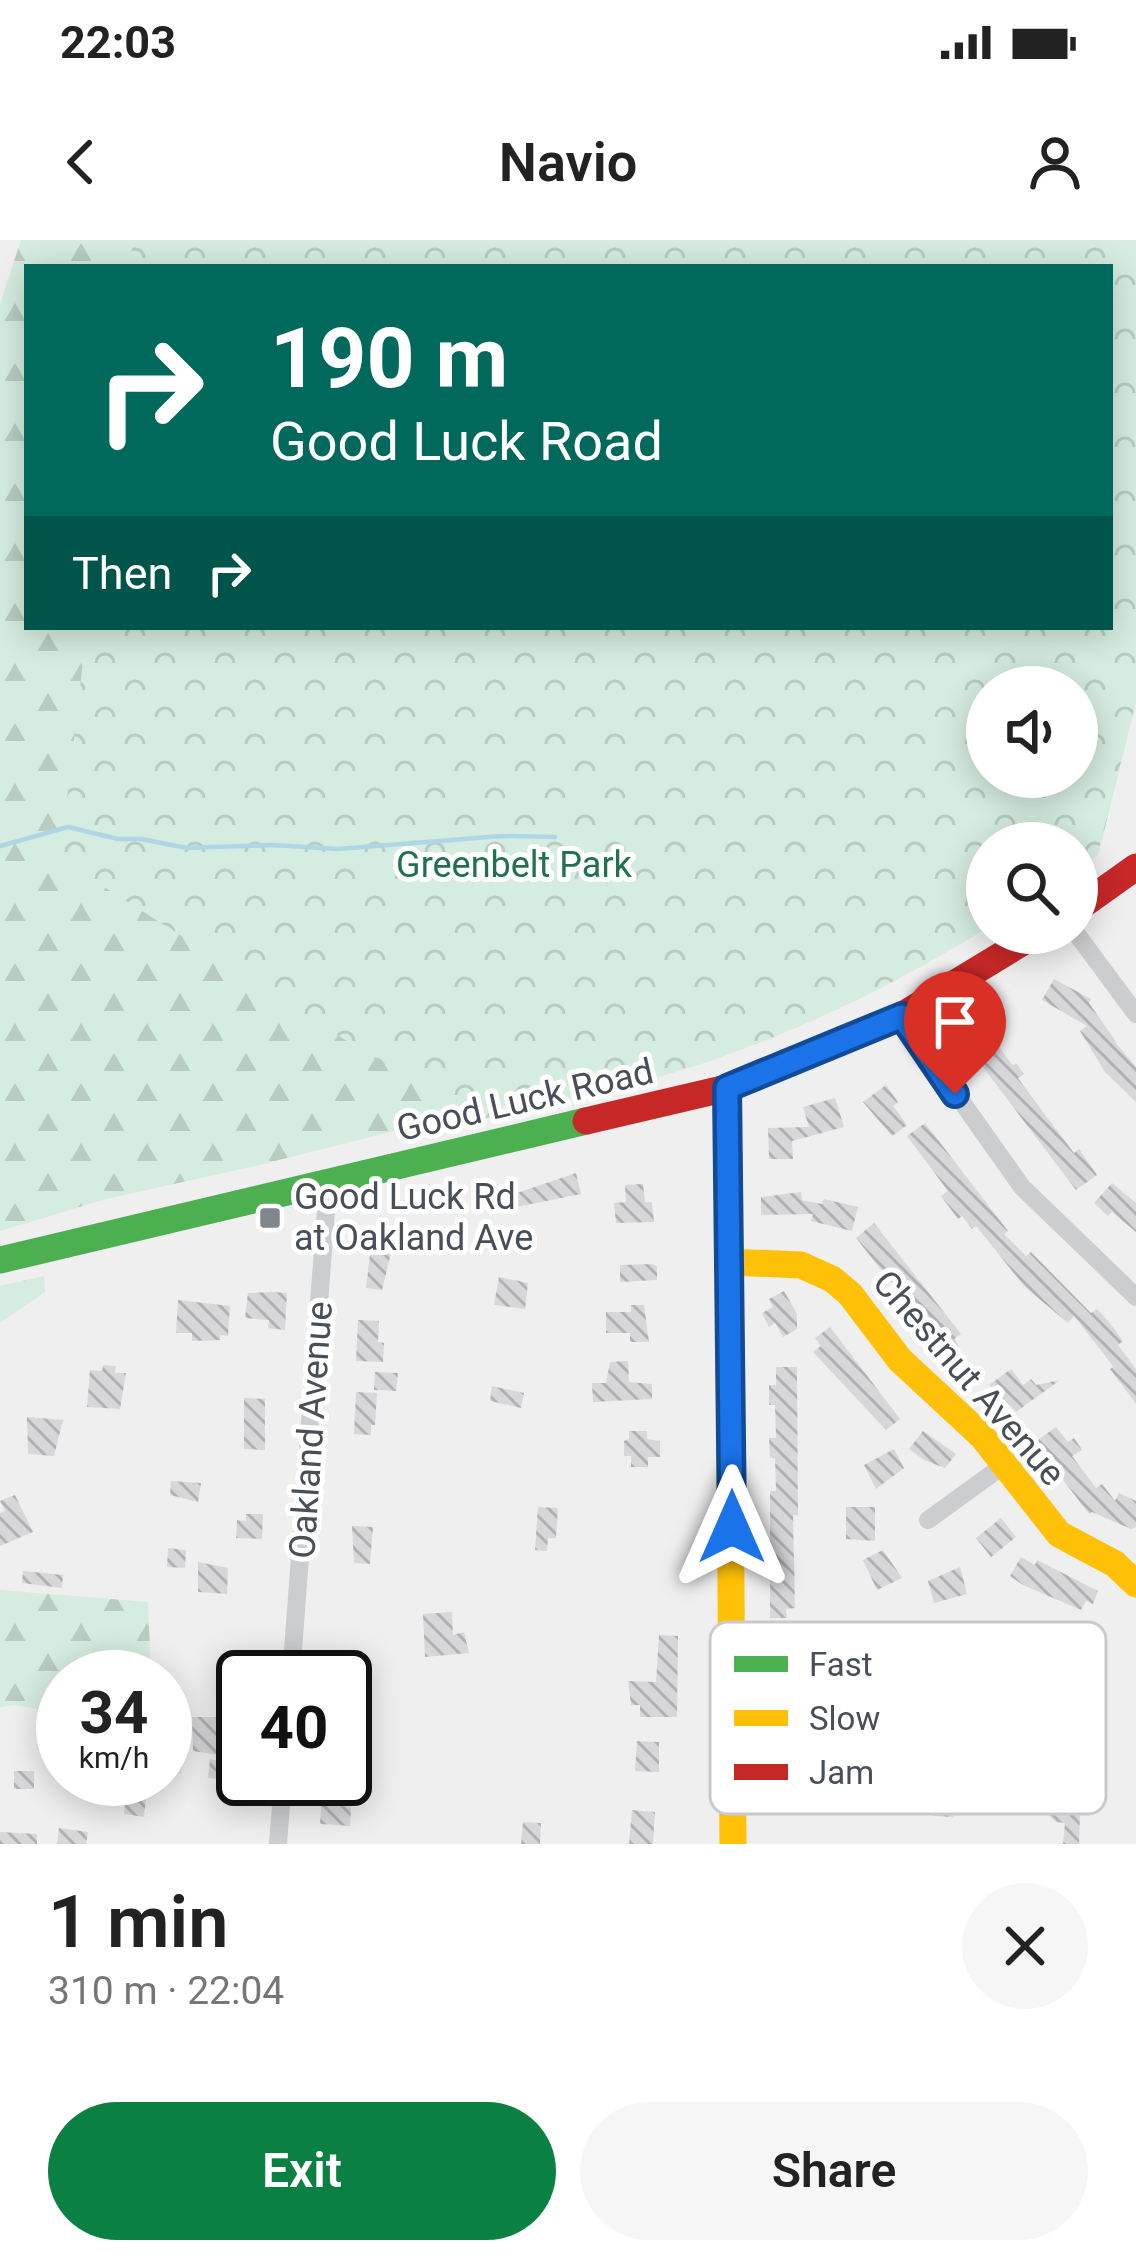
<!DOCTYPE html>
<meta charset="utf-8">
<style>
body{margin:0;font-family:Roboto,sans-serif;background:#f6f6f6;color:#222;height:100vh;display:flex;flex-direction:column;font-size:45px;white-space:nowrap}
*{box-sizing:border-box;margin:0}
p{font-size:39px;color:#767676}
.icon{flex:none;width:66px;height:66px;fill:none;stroke:currentColor;stroke-width:2;stroke-linecap:round;stroke-linejoin:round}
.map{position:relative;height:1604px;overflow:hidden}
.drawer{display:flex;flex-direction:column;background:#fff;flex:1}
.drawer>*{flex:none}
.top-card{position:absolute;left:24px;top:24px;width:1089px;height:366px;border-radius:0px;box-shadow:0 6px 30px #0003;background:#00695c;color:#fff;overflow:hidden}
.buttons{position:absolute;left:966px;top:426px;display:grid;gap:24px}
.buttons a{display:grid;place-items:center;width:132px;height:132px;border-radius:50%;background:#fff;box-shadow:0 6px 30px #0003;font-size:60px}
.speed{position:absolute;left:36px;top:1410px;display:flex;gap:24px;font-size:60px;font-weight:700;text-align:center}
.speed>*{display:grid;place-content:center;width:156px;height:156px;border-radius:50%;background:#fff;box-shadow:0 6px 30px #0003;line-height:1}
.speed small{font-size:30px;font-weight:400}
.speed .limit{border:6px solid #111;border-radius:18px;background:#fff;color:#111}
.pin{position:absolute;display:grid;place-items:center;width:102px;height:102px;color:#fff;margin:-123px -51px;border-radius:50% 50% 50% 0;rotate:-45deg;box-shadow:0 0 12px #0007}
.pin .icon{rotate:45deg}
.me{position:absolute;width:132px;margin:-66px;rotate:0deg;stroke-linejoin:round;filter:drop-shadow(0 0 9px #0008)}
.turn{display:flex;align-items:center;gap:42px;height:252px;padding:0 48px;font-size:54px}
.turn .icon{width:156px;height:156px;stroke-width:2.5}
.turn b{display:block;font-size:84px;line-height:102px}
.then{display:flex;align-items:center;height:114px;padding:0 48px;background:#0003;gap:24px;font-size:45px}
.round{display:grid;place-items:center;flex:none;width:126px;height:126px;border-radius:63px;background:#f6f6f6}
.summary{display:flex;align-items:center;justify-content:space-between;height:204px;padding:0 48px}
h1{font-size:72px;font-weight:600;line-height:90px}
.action{display:flex;gap:24px;margin-top:auto;padding:24px 48px}
.action a{flex:1;height:138px;border-radius:72px;background:#0b8043;color:#fff;font-size:48px;font-weight:600;line-height:138px;text-align:center}
.action a+a{background:#f6f6f6;color:#222}
.status{display:flex;justify-content:space-between;align-items:center;height:84px;padding:0 60px;background:#fff;direction:ltr}
.status svg{height:33px;fill:currentColor}
header{display:flex;justify-content:space-between;align-items:center;height:156px;padding:0 48px;background:#fff;font-size:54px;font-weight:600}
.map>svg:first-child{display:block}
</style>
<div class="status"><b>22:03</b><svg viewBox="0 0 49 12"><path d="M0 12V9h3v3zM5 12V6h3v6zM10 12V3h3v9zM15 12V0h3v12zM26 1h20v11H26zM47 4h2v5h-2z"/></svg></div>
<header><svg class="icon" aria-label="back" viewBox="0 0 24 24"><path d="M15 5l-7 7 7 7"/></svg>Navio<svg class="icon" aria-label="person" viewBox="0 0 24 24"><circle cx="12" cy="8" r="4"/><path d="M4 21q1-7 8-7t8 7"/></svg></header>
<div class="map">
<svg width="1136" height="1604" viewBox="0 0 1136 1604">
<defs>
<pattern id="forest-firs" width="22" height="20" patternUnits="userSpaceOnUse" patternTransform="scale(3)"><rect width="22" height="20" fill="#d5ece0"/><path d="M5 1l3.5 6h-7zM16 11l3.5 6h-7z" fill="#b8ccc2"/></pattern>
<pattern id="park-crowns" width="20" height="18" patternUnits="userSpaceOnUse" patternTransform="scale(3)"><rect width="20" height="18" fill="#d5ece0"/><path d="M2 6a3 3 0 1 1 6 0M12 15a3 3 0 1 1 6 0" fill="none" stroke="#b8ccc2"/></pattern>
<pattern id="building-back-hatch" width="6" height="6" patternUnits="userSpaceOnUse" patternTransform="scale(3)"><rect width="6" height="6" fill="#d7d7d9"/><path d="M-1 5l2 2M0 0l6 6M5-1l2 2" fill="none" stroke="#b0b1b3"/></pattern>
</defs>
<rect width="100%" height="100%" fill="#efefef"/>
<g fill="url(#forest-firs)" fill-rule="evenodd">
<path d="M 21,0 L 1136,0 L 1136,462 L 1099,612 L 1077,626 L 1077,603 L 987,603 L 557,850 L 251,927 L 106,959 L 0,991 L 0,64 ZM 27,27 L 1110,27 L 1110,387 L 27,387 ZM 987,447 L 1077,447 L 1077,537 L 987,537 Z"/>
<path d="M 44,1036 L 45,1052 L 0,1083 L 0,1046 Z"/>
<path d="M 0,1350 L 148,1362 L 151,1437 L 63,1437 L 63,1473 L 15,1465 L 0,1467 Z"/>
<path d="M 165,1466 L 182,1493 L 182,1534 L 165,1532 Z"/>
</g>
<path fill="url(#park-crowns)" fill-rule="evenodd" d="M 133,0 L 1136,0 L 1136,462 L 1097,616 L 1077,629 L 1077,603 L 987,603 L 987,688 C 895,745 798,792 695,826 C 637,845 575,856 516,871 L 513,864 L 501,867 L 501,875 L 473,881 L 60,619 L 87,387 L 1110,387 L 1110,27 L 130,27 ZM 987,447 L 1077,447 L 1077,537 L 987,537 Z"/>
<g fill="none" stroke-linecap="round" stroke-linejoin="round">
<path stroke="#aed6e5" stroke-width="4.5" d="M 0,606 L 68,587 L 118,599 L 141,599 L 187,608 L 272,605 L 338,609 L 502,596 L 555,597"/>
</g>
<g fill="url(#building-back-hatch)">
<path d="M 1054,739 L 1091,759 L 1089,763 L 1117,803 L 1114,801 L 1136,827 L 1136,862 L 1105,832 L 1080,791 L 1087,786 L 1042,760 Z"/>
<path d="M 979,790 L 984,797 L 989,793 L 1013,826 L 1016,823 L 1024,834 L 1018,838 L 1043,872 L 1074,913 L 1079,909 L 1097,935 L 1076,950 L 964,802 Z"/>
<path d="M 886,845 L 898,862 L 893,866 L 907,885 L 892,896 L 863,862 Z"/>
<path d="M 835,858 L 844,887 L 792,901 L 793,919 L 769,919 L 768,888 L 809,887 L 803,867 Z"/>
<path d="M 925,883 L 1008,991 L 1004,994 L 1026,1016 L 1031,1012 L 1091,1073 L 1097,1069 L 1109,1082 L 1123,1101 L 1118,1105 L 1136,1129 L 1136,1164 L 1110,1129 L 1113,1127 L 1110,1122 L 1074,1076 L 1068,1083 L 1025,1047 L 976,986 L 972,989 L 962,976 L 958,979 L 941,956 L 948,951 L 907,896 Z"/>
<path d="M 576,933 L 581,954 L 511,968 L 508,956 Z"/>
<path d="M 1112,943 L 1136,963 L 1136,992 L 1112,972 L 1108,976 L 1094,963 Z"/>
<path d="M 643,944 L 645,962 L 652,962 L 654,982 L 616,983 L 614,963 L 626,962 L 625,945 Z"/>
<path d="M 801,952 L 802,960 L 822,964 L 824,959 L 858,967 L 852,991 L 811,981 L 813,974 L 761,975 L 761,957 Z"/>
<path d="M 874,983 L 961,1094 L 954,1099 L 959,1106 L 947,1116 L 927,1096 L 932,1092 L 916,1072 L 911,1075 L 905,1070 L 894,1054 L 898,1051 L 856,998 Z"/>
<path d="M 371,1006 L 392,1009 L 382,1050 L 366,1048 Z"/>
<path d="M 652,1024 L 657,1026 L 657,1040 L 620,1042 L 620,1025 Z"/>
<path d="M 499,1037 L 528,1043 L 525,1069 L 494,1065 Z"/>
<path d="M 784,1051 L 797,1074 L 797,1089 L 783,1097 L 775,1083 L 769,1087 L 762,1073 L 773,1067 L 769,1059 Z"/>
<path d="M 272,1052 L 287,1053 L 285,1090 L 268,1088 L 269,1080 L 245,1078 L 248,1053 Z"/>
<path d="M 178,1060 L 230,1066 L 228,1096 L 220,1095 L 220,1100 L 192,1101 L 192,1093 L 176,1093 Z"/>
<path d="M 631,1065 L 644,1065 L 649,1102 L 630,1102 L 630,1093 L 606,1093 L 606,1072 L 631,1072 Z"/>
<path d="M 358,1080 L 379,1081 L 378,1102 L 384,1103 L 383,1122 L 356,1121 Z"/>
<path d="M 830,1087 L 900,1179 L 886,1190 L 813,1112 L 821,1106 L 815,1098 Z"/>
<path d="M 628,1121 L 629,1142 L 652,1144 L 652,1159 L 593,1162 L 592,1143 L 606,1143 L 610,1122 Z"/>
<path d="M 103,1125 L 116,1126 L 115,1133 L 126,1133 L 120,1169 L 87,1167 L 90,1130 L 102,1131 Z"/>
<path d="M 776,1127 L 797,1127 L 798,1275 L 793,1275 L 795,1368 L 786,1369 L 787,1378 L 770,1378 L 770,1251 L 776,1251 L 775,1218 L 770,1218 L 769,1198 L 776,1198 L 775,1165 L 769,1165 L 769,1145 L 776,1145 Z"/>
<path d="M 1011,1129 L 1023,1145 L 1031,1139 L 1036,1145 L 1060,1140 L 1016,1172 L 989,1145 Z"/>
<path d="M 375,1132 L 398,1133 L 396,1151 L 374,1150 Z"/>
<path d="M 492,1146 L 524,1153 L 521,1168 L 490,1161 Z"/>
<path d="M 356,1152 L 377,1153 L 375,1185 L 371,1185 L 371,1195 L 354,1194 Z"/>
<path d="M 244,1158 L 265,1159 L 265,1210 L 244,1209 Z"/>
<path d="M 27,1177 L 63,1180 L 54,1216 L 28,1214 Z"/>
<path d="M 1056,1187 L 1068,1202 L 1074,1198 L 1082,1210 L 1072,1216 L 1096,1248 L 1102,1244 L 1115,1261 L 1119,1253 L 1136,1261 L 1136,1287 L 1131,1289 L 1092,1272 L 1089,1274 L 1061,1237 L 1065,1233 L 1051,1214 L 1046,1217 L 1035,1202 Z"/>
<path d="M 629,1191 L 647,1191 L 647,1199 L 660,1201 L 660,1217 L 648,1217 L 648,1227 L 631,1227 L 631,1216 L 624,1216 L 624,1201 L 629,1199 Z"/>
<path d="M 923,1191 L 956,1214 L 945,1228 L 924,1220 L 909,1209 Z"/>
<path d="M 894,1209 L 904,1228 L 876,1249 L 864,1225 Z"/>
<path d="M 171,1241 L 201,1243 L 198,1262 L 170,1255 Z"/>
<path d="M 15,1255 L 33,1292 L 0,1306 L 0,1273 L 5,1271 L 0,1261 Z"/>
<path d="M 538,1267 L 558,1268 L 556,1298 L 548,1298 L 547,1311 L 535,1310 Z"/>
<path d="M 846,1267 L 875,1267 L 875,1301 L 846,1299 Z"/>
<path d="M 246,1274 L 263,1274 L 262,1299 L 236,1298 L 237,1280 L 246,1281 Z"/>
<path d="M 1001,1278 L 1016,1297 L 991,1317 L 976,1298 Z"/>
<path d="M 352,1286 L 373,1287 L 370,1324 L 354,1323 Z"/>
<path d="M 168,1308 L 186,1310 L 185,1328 L 167,1327 Z"/>
<path d="M 883,1310 L 902,1338 L 877,1350 L 863,1320 Z"/>
<path d="M 1021,1317 L 1035,1325 L 1037,1320 L 1098,1351 L 1093,1364 L 1086,1361 L 1081,1370 L 1023,1345 L 1010,1336 Z"/>
<path d="M 198,1322 L 228,1328 L 227,1354 L 198,1352 Z"/>
<path d="M 960,1327 L 967,1354 L 934,1363 L 928,1341 Z"/>
<path d="M 23,1331 L 63,1335 L 62,1348 L 22,1343 Z"/>
<path d="M 452,1372 L 453,1395 L 464,1392 L 469,1413 L 425,1417 L 423,1374 Z"/>
<path d="M 659,1395 L 678,1396 L 677,1477 L 640,1477 L 640,1465 L 631,1465 L 628,1441 L 656,1442 Z"/>
<path d="M 192,1477 L 222,1477 L 220,1515 L 193,1511 Z"/>
<path d="M 637,1501 L 659,1502 L 659,1532 L 635,1531 Z"/>
<path d="M 210,1519 L 241,1527 L 237,1558 L 220,1556 L 222,1539 L 208,1538 Z"/>
<rect x="14" y="1531" width="20" height="18"/>
<path d="M 1058,1538 L 1081,1539 L 1079,1604 L 1063,1604 L 1065,1583 L 1056,1582 L 1044,1571 L 1046,1546 L 1058,1547 Z"/>
<path d="M 323,1539 L 342,1539 L 340,1566 L 351,1567 L 350,1586 L 320,1584 Z"/>
<path d="M 126,1556 L 146,1558 L 144,1577 L 124,1574 Z"/>
<path d="M 934,1557 L 954,1558 L 953,1577 L 933,1576 Z"/>
<path d="M 632,1570 L 655,1572 L 653,1604 L 629,1604 Z"/>
<path d="M 523,1582 L 541,1583 L 540,1604 L 521,1604 Z"/>
<path d="M 59,1588 L 88,1592 L 86,1604 L 57,1604 Z"/>
<path d="M 0,1592 L 37,1594 L 37,1604 L 0,1604 Z"/>
</g>
<g fill="none" stroke-linecap="round" stroke-linejoin="round">
<g stroke="#cbcdcf" stroke-width="18">
<path d="M 1076,693 L 1136,774"/>
<path d="M 901,776 L 1022,947 L 1136,1057"/>
<path d="M 928,1280 L 1004,1225"/>
<path d="M 291,1437 L 328,943"/>
<path d="M 278,1604 L 283,1539"/>
</g>
<path stroke="#4caf50" stroke-width="27" d="M 0,1020 L 586,881"/>
<g stroke="#ffc107" stroke-width="27">
<path d="M 727,848 L 733,1604"/>
<path d="M 730,1022 L 801,1025 L 832,1039 L 850,1054 L 900,1120 L 982,1196 L 1059,1294 L 1115,1324 L 1136,1344"/>
</g>
<g stroke="#c62828" stroke-width="27">
<path d="M 1077,669 L 1136,627"/>
<path d="M 586,881 L 727,848 L 901,776 L 1038,693"/>
</g>
</g>
<g fill="none" stroke-linecap="round" stroke-linejoin="round">
<g stroke="#114b97" stroke-width="30">
<path id="route" d="M 732,1287 L 727,848 L 902,776 L 955,854"/>
</g>
<use href="#route" stroke="#1a73e8" stroke-width="21"/>
</g>
<rect fill="#82878e" stroke="#fff" stroke-width="4.5" x="258" y="966" width="24" height="24" rx="6"/>
<g text-anchor="middle" dominant-baseline="central" stroke-width="10" stroke-linejoin="round" paint-order="stroke">
<g font-size="36" fill="#21714f" stroke="#fff">
<text x="514" y="625">Greenbelt Park</text>
</g>
<g font-size="36" fill="#484f59" stroke="#fff">
<text transform="translate(525 860) rotate(-13)">Good Luck Road</text>
<text transform="translate(969 1138) rotate(49)">Chestnut Avenue</text>
<text transform="translate(311 1190) rotate(-86)">Oakland Avenue</text>
</g>
<g font-size="36" fill="#484f59" stroke="#fff" text-anchor="start">
<text x="294" y="957">Good Luck Rd<tspan x="294" dy="41">at Oakland Ave</tspan></text>
</g>
</g>
<rect x="710" y="1382" width="396" height="192" rx="18" fill="#fff" stroke="#c8cacd" stroke-width="3"/>
<rect x="734" y="1416" width="54" height="16" fill="#4caf50"/>
<rect x="734" y="1470" width="54" height="16" fill="#ffc107"/>
<rect x="734" y="1524" width="54" height="16" fill="#c62828"/>
<g font-size="33" fill="#484f59">
<text x="809" y="1436">Fast</text>
<text x="809" y="1490">Slow</text>
<text x="809" y="1544">Jam</text>
</g>
</svg>
<div class="buttons">
<a><svg class="icon" aria-label="sound" viewBox="0 0 24 24"><path d="M4 9h4l5-4v14l-5-4H4zM17 9q2 3 0 6"/></svg></a>
<a><svg class="icon" aria-label="search" viewBox="0 0 24 24"><circle cx="10" cy="10" r="6"/><path d="M15 15l6 6"/></svg></a>
</div>
<div class="speed"><div>34<small>km/h</small></div><div class="limit">40</div></div>
<div class="pin" style="left:955px;top:854px;background:#d93025"><svg class="icon" aria-label="arrive" viewBox="0 0 24 24"><path d="M6 21V4h12l-3 4 3 4H6"/></svg></div>
<svg class="me" style="left:732px;top:1287px" viewBox="-20 -20 40 40"><path d="M0-17L14 15 0 8-14 15z" fill="#1a73e8" stroke="#fff" stroke-width="4"/></svg>
<div class="top-card">
<div class="turn"><svg class="icon" aria-label="right" viewBox="0 0 24 24"><path d="M7 20v-9h11M14 6l5 5-5 5"/></svg><div><b>190 m</b>Good Luck Road</div></div>
<div class="then">Then<svg class="icon" aria-label="right" viewBox="0 0 24 24"><path d="M7 20v-9h11M14 6l5 5-5 5"/></svg></div>
</div>
</div>
<section class="drawer">
<div class="summary"><div><h1>1 min</h1><p>310 m · 22:04</p></div><a class="round"><svg class="icon" aria-label="close" viewBox="0 0 24 24"><path d="M6 6l12 12M18 6L6 18"/></svg></a></div>
<div class="action"><a>Exit</a><a>Share</a></div>
</section>
